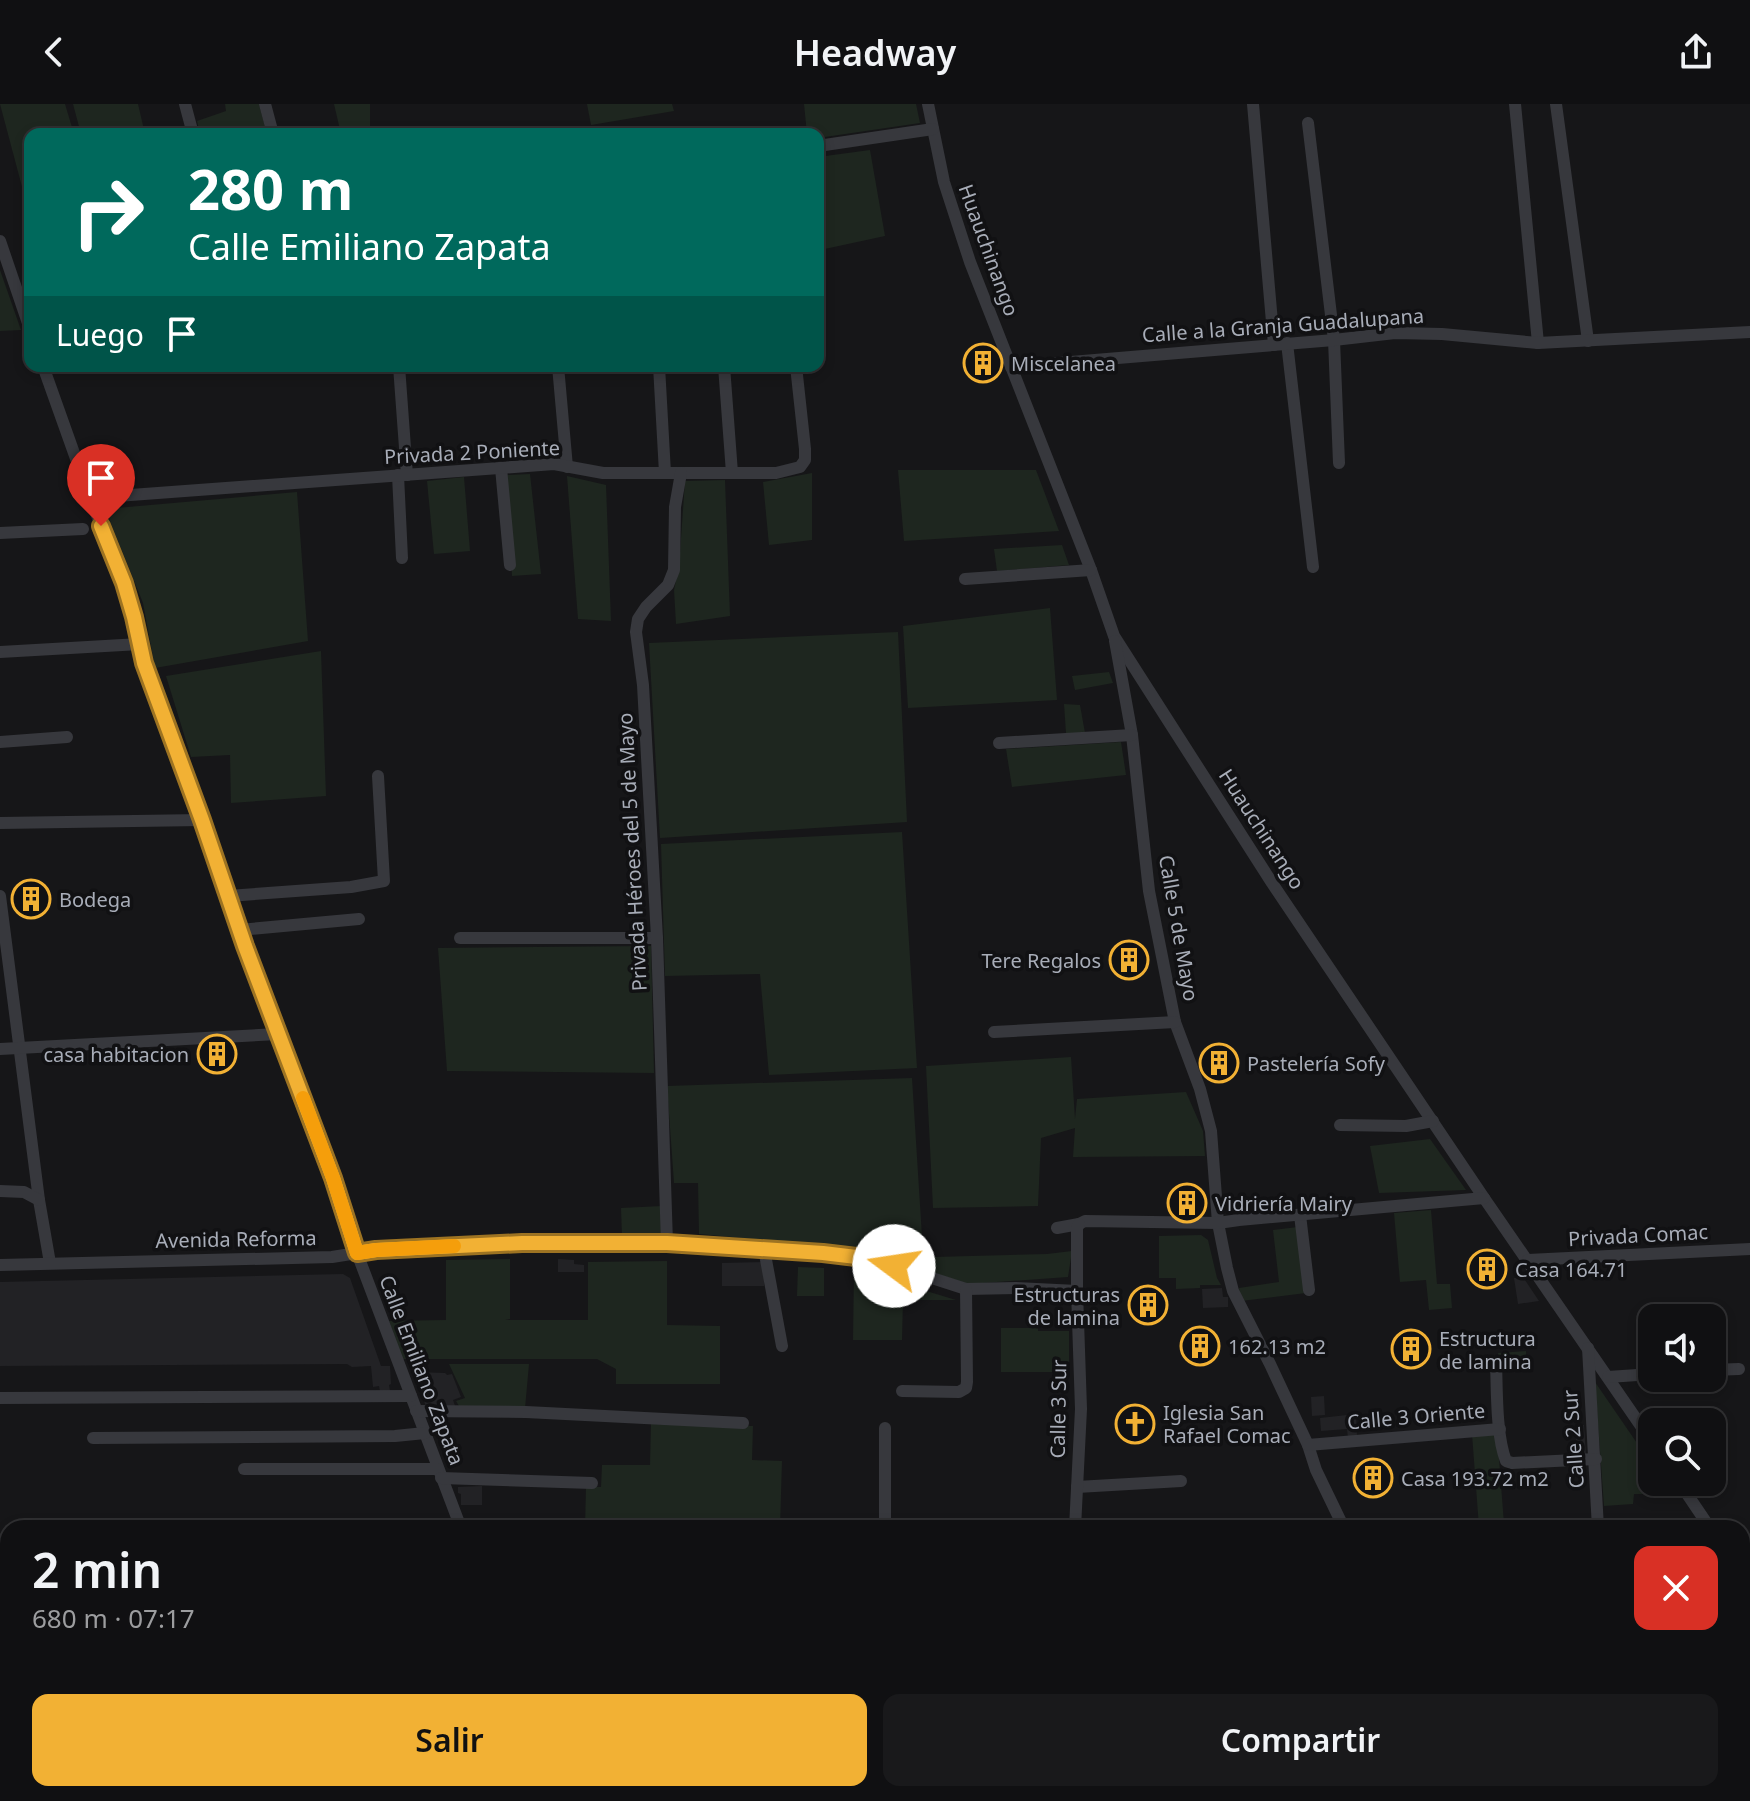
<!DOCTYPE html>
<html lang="es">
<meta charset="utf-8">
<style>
body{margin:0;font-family:"Noto Sans",sans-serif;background:#19191b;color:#f1f3f6;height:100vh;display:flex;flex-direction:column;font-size:30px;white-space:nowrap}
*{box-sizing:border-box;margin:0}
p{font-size:26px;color:#9c9d9f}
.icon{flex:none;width:44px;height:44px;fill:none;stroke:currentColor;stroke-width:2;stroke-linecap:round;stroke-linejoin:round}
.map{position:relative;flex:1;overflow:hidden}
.sheet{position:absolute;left:0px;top:1416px;width:1750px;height:282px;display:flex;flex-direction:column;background:#101012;border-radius:24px 24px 0 0;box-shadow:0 4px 12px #0003,0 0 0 2px #303032}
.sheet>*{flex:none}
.top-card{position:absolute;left:24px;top:24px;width:800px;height:244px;border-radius:16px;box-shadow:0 4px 12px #0003,0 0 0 2px #303032;background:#00695c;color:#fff;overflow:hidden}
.tools{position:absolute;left:1638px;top:1200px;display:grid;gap:16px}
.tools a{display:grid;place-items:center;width:88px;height:88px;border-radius:16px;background:#101012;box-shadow:0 4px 12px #0003,0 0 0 2px #303032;font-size:40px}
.pin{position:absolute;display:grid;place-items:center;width:68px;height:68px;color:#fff;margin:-82px -34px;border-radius:50% 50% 50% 0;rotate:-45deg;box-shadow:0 0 8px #0007}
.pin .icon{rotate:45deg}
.me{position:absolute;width:88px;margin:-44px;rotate:284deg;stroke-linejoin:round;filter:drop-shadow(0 0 6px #0008)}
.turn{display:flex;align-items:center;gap:28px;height:168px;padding:0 32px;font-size:36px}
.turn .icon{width:104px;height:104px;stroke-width:2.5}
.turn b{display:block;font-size:56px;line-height:68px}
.then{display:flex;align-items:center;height:76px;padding:0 32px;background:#0003;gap:16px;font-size:30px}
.round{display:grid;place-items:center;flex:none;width:84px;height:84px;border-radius:16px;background:#19191b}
.overview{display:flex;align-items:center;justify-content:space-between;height:136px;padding:0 32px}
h1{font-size:48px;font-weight:600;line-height:60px}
.action{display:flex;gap:16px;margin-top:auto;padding:16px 32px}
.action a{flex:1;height:92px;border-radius:16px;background:#f2b134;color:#111;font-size:32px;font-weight:600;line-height:92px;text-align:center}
.action a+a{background:#19191b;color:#f1f3f6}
header{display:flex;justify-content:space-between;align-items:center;height:104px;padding:0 32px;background:#101012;font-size:36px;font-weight:600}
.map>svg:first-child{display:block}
</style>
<header><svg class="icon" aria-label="back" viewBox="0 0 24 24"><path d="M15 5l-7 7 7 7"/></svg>Headway<svg class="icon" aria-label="share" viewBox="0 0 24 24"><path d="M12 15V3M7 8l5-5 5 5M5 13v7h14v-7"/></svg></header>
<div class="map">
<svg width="1750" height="1697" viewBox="0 0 1750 1697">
<rect width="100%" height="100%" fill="#161618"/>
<g fill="#222225">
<path d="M 558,1155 L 574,1156 L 574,1160 L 584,1161 L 584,1168 L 558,1168 Z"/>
<path d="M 764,1158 L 764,1182 L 722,1182 L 722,1159 Z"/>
<path d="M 343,1170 L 350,1174 L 381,1262 L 390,1262 L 391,1280 L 389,1281 L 390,1287 L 380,1287 L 379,1282 L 373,1283 L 371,1262 L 352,1263 L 347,1260 L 0,1262 L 0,1178 Z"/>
<path d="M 1523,1173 L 1539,1197 L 1518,1200 L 1514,1174 Z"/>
<path d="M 1222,1184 L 1223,1193 L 1228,1193 L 1228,1203 L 1203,1204 L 1202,1185 Z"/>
<path d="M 415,1268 L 445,1269 L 447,1271 L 452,1270 L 461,1293 L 453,1296 L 455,1302 L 426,1303 Z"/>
<path d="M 1324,1292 L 1325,1311 L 1312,1312 L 1311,1293 Z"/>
<path d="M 1356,1310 L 1357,1333 L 1348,1334 L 1347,1325 L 1321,1327 L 1320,1314 Z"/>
<path d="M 1575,1321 L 1584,1321 L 1586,1351 L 1577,1352 Z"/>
<path d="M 482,1382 L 482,1401 L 461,1401 L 461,1390 L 458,1389 L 458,1383 Z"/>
</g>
<g fill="#1e261f">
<path d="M 0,0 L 65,0 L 74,30 L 30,30 L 30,93 L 25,94 Z"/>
<path d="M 73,0 L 138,0 L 145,30 L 81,30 Z"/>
<path d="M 225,0 L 259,0 L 267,30 L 200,30 L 197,17 L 226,7 Z"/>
<path d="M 334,0 L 370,0 L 370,30 L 341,30 Z"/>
<path d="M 587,0 L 672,0 L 674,7 L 591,21 Z"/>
<path d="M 804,0 L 916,0 L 920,19 L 818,34 L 818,30 L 807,30 Z"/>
<path d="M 870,46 L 885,132 L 820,146 L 818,136 L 818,53 Z"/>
<path d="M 0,166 L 21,226 L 0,227 Z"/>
<path d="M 898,366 L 1036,366 L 1059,427 L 904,437 Z"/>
<path d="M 812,369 L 812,436 L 769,441 L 763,378 Z"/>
<path d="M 530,370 L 541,470 L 512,472 L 507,371 Z"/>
<path d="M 567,372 L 606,381 L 611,517 L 578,515 Z"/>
<path d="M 464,373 L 470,447 L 434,450 L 427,377 Z"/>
<path d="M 725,376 L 730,512 L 676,520 L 674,486 L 679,463 L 685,377 Z"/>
<path d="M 297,388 L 308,537 L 155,564 L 143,499 L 105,405 Z"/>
<path d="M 1062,441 L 1069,461 L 997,467 L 994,445 Z"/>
<path d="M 1050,504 L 1057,596 L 908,604 L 903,522 Z"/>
<path d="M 898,528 L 907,718 L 660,734 L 649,539 Z"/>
<path d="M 321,547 L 326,692 L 231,699 L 230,651 L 191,653 L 166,572 Z"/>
<path d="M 1109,568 L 1113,579 L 1075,586 L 1072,572 Z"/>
<path d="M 1064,600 L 1080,601 L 1085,629 L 1066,629 Z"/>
<path d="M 1121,638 L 1126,671 L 1012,683 L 1006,645 Z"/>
<path d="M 902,728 L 917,964 L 769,971 L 760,870 L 665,872 L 661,740 Z"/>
<path d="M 651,842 L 654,969 L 447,967 L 438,844 Z"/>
<path d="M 1071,953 L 1075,1015 L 1077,995 L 1186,988 L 1203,1027 L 1205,1052 L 1073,1053 L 1075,1024 L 1041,1034 L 1038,1102 L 933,1104 L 926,962 Z"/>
<path d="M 912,974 L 924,1164 L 881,1147 L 699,1130 L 698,1079 L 674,1079 L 667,982 Z"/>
<path d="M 1430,1035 L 1466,1086 L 1379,1089 L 1370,1042 Z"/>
<path d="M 662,1102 L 663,1135 L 622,1133 L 621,1104 Z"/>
<path d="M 1431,1106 L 1437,1180 L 1450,1180 L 1452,1204 L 1429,1206 L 1426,1176 L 1400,1178 L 1394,1109 Z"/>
<path d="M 1298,1123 L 1306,1189 L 1241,1197 L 1239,1184 L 1279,1178 L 1273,1126 Z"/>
<path d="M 1201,1131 L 1208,1136 L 1217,1174 L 1221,1181 L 1200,1181 L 1200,1184 L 1176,1185 L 1176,1174 L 1159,1174 L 1159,1132 Z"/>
<path d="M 1072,1147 L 1068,1173 L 969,1180 L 934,1169 L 934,1153 L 1047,1150 Z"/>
<path d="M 510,1155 L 510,1215 L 505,1216 L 588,1216 L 588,1158 L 667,1157 L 667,1221 L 720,1222 L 720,1280 L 616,1280 L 616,1265 L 597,1255 L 402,1255 L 389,1217 L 446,1216 L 446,1156 Z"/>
<path d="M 798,1163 L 824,1164 L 824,1192 L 797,1192 Z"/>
<path d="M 854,1165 L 956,1196 L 903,1196 L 902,1236 L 853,1236 Z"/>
<path d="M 1001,1224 L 1038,1224 L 1038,1227 L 1069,1227 L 1069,1268 L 1001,1268 Z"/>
<path d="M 1526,1247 L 1527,1264 L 1518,1265 L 1517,1261 L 1499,1263 L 1498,1249 Z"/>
<path d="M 449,1260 L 529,1260 L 525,1304 L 459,1302 L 456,1297 L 465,1294 Z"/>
<path d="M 1595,1278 L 1652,1361 L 1652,1378 L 1664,1378 L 1672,1390 L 1634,1390 L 1633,1400 L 1604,1402 Z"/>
<path d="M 651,1320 L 753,1322 L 752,1356 L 782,1357 L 780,1424 L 585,1424 L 586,1383 L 601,1383 L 602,1361 L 650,1361 Z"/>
<path d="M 1497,1328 L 1504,1420 L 1479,1423 L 1472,1330 Z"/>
<path d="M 1742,1500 L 1750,1512 L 1750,1539 L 1742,1539 Z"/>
<path d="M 568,1690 L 777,1690 L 776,1697 L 571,1697 Z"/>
<path d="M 1258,1690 L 1429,1690 L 1431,1697 L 1258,1697 Z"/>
<path d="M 1446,1690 L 1598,1690 L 1598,1697 L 1448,1697 Z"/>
</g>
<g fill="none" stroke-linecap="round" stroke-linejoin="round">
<g stroke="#37383d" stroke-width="12">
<path d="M 185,0 L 193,30"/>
<path d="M 265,0 L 273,30"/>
<path d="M 928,0 L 944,78 L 970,158 L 1091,466 L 1114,532 L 1272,779 L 1484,1094 L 1652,1338"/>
<path d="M 1253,0 L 1274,241"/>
<path d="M 1515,0 L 1538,239"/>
<path d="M 1556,0 L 1588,237"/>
<path d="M 1308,19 L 1334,236 L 1339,359"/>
<path d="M 818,42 L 933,25"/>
<path d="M 0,137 L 30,225"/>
<path d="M 1287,239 L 1313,463"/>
<path d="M 43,262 L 90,394 L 124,479 L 134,513 L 144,559 L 202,716 L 245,842 L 333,1074 L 357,1149 L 461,1424"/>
<path d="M 399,262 L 407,371"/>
<path d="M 558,262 L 567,363"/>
<path d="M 659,262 L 665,369"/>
<path d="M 724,262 L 732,369"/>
<path d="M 1011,263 L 1334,236 L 1395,229 L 1442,230 L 1538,239 L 1750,228"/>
<path d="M 501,364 L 510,461"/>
<path d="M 398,371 L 402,454"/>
<path d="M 90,394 L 554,360 L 603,369 L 776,369 L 800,363 L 805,356 L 805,345 L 796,262"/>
<path d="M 0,429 L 83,425"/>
<path d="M 965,475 L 1091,466"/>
<path d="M 1115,537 L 1132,631 L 1149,787 L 1175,918 L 1200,985 L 1211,1027 L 1218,1119 L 1227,1164 L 1233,1187 L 1270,1260 L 1308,1341 L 1316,1366 L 1344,1424"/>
<path d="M 0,548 L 140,540"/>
<path d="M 0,638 L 67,633"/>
<path d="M 999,639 L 1132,631"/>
<path d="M 0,719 L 202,716"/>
<path d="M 0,792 L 39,1096 L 50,1159"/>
<path d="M 228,792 L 351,783 L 384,777 L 378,672"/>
<path d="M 239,826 L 359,815"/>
<path d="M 460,834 L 657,834"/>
<path d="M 994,928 L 1175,918"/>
<path d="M 0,945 L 278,930"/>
<path d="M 1340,1021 L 1406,1022 L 1433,1017"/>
<path d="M 0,1087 L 24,1088 L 39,1096"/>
<path d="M 1300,1111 L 1309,1186"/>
<path d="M 1057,1124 L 1079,1120 L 1085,1117 L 1218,1119 L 1239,1116 L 1484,1094"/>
<path d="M 667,1139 L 657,834 L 643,581 L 636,528 L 638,515 L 646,503 L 668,481 L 674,466 L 675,403 L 681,369"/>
<path d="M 764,1145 L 782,1242"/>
<path d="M 1528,1156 L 1750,1145"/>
<path d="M 0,1161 L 332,1153 L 376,1146 L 522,1139 L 667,1139 L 823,1149 L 873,1155 L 966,1185 L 1016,1184 L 1077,1187"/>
<path d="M 1588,1244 L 1598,1424"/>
<path d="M 1496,1257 C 1497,1285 1496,1332 1506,1357 L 1512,1359 L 1596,1355"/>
<path d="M 1712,1266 L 1739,1265"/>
<path d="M 1608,1273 L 1652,1270"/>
<path d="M 902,1287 L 959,1288 L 966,1284 L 967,1278 L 966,1185"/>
<path d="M 0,1294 L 411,1292"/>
<path d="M 416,1307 L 526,1308 L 743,1319"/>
<path d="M 93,1334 L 395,1332 L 425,1329"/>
<path d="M 1308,1341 L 1500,1325"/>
<path d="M 244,1365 L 438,1365"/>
<path d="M 441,1374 L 592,1379"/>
<path d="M 1679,1378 L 1710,1424"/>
<path d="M 1077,1383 L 1181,1377"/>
<path d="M 885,1424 L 885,1324"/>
<path d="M 1075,1424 L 1081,1305 L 1077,1187 L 1077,1124 L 1079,1120"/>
<path d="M 0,1464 L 8,1464"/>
<path d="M 1742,1472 L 1750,1484"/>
<path d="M 0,1498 L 8,1497"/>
<path d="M 0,1577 L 8,1577"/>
<path d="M 1742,1594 L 1750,1593"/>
<path d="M 0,1656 L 8,1656"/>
<path d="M 236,1690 L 236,1697"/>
<path d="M 563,1690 L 566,1697"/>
<path d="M 1200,1690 L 1200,1697"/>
<path d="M 1443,1690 L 1445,1697"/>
<path d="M 1608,1690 L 1608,1697"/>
<path d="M 973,1697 L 976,1690"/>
</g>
</g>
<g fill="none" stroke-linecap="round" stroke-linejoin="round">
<g stroke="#9d7322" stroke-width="20">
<path id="route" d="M 101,422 L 124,479 L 134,513 L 144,559 L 202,716 L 245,842 L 333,1074 L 357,1149 L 376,1146 L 522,1139 L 667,1139 L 823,1149 L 873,1155 L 894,1162"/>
</g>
<use href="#route" stroke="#f2b134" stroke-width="14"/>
<path stroke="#f59e0b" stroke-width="14" d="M 303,994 L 333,1074 L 357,1149 L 376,1146 L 454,1142"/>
</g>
<defs>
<g id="building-ring" transform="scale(2)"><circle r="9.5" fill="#111113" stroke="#f2b134" stroke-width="1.5"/><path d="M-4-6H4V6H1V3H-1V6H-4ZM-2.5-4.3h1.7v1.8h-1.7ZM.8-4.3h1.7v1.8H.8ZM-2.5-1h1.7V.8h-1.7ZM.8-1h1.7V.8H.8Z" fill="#f2b134"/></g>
<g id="church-ring" transform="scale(2)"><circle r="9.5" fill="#111113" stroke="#f2b134" stroke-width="1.5"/><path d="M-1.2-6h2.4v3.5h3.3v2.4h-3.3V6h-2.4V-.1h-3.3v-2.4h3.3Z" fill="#f2b134"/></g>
</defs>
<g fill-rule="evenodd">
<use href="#building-ring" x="983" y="259"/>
<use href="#building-ring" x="31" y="795"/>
<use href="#building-ring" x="1129" y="856"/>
<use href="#building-ring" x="217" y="950"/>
<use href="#building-ring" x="1219" y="959"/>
<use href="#building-ring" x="1187" y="1099"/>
<use href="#building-ring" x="1487" y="1165"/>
<use href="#building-ring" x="1148" y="1201"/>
<use href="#building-ring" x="1200" y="1242"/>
<use href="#building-ring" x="1411" y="1245"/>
<use href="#church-ring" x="1135" y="1320"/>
<use href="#building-ring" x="1373" y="1374"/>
</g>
<g text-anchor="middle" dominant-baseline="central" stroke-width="7" stroke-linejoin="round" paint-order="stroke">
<g font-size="20" fill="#a8adb8" stroke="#111113">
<text transform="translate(989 146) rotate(70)">Huauchinango</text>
<text transform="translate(1283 221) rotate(-4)">Calle a la Granja Guadalupana</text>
<text transform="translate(472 348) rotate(-3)">Privada 2 Poniente</text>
<text transform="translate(1262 725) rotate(57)">Huauchinango</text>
<text transform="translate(632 748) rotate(-93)">Privada Héroes del 5 de Mayo</text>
<text transform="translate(1179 824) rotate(80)">Calle 5 de Mayo</text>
<text transform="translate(1638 1131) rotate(-3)">Privada Comac</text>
<text transform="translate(236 1135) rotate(-1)">Avenida Reforma</text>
<text transform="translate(422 1266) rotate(69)">Calle Emiliano Zapata</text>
<text transform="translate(1058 1305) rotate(-89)">Calle 3 Sur</text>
<text transform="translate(1416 1312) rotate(-5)">Calle 3 Oriente</text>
<text transform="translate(1573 1335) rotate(-94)">Calle 2 Sur</text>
</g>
<g font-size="20" fill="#a8adb8" stroke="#111113" text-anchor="start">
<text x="1011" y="259">Miscelanea</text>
<text x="59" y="795">Bodega</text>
<text x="1101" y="856" text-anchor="end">Tere Regalos</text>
<text x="189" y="950" text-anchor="end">casa habitacion</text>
<text x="1247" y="959">Pastelería Sofy</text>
<text x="1215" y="1099">Vidriería Mairy</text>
<text x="1515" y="1165">Casa 164.71</text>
<text x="1120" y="1190" text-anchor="end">Estructuras<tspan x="1120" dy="23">de lamina</tspan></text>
<text x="1439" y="1234">Estructura<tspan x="1439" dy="23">de lamina</tspan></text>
<text x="1228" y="1242">162.13 m2</text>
<text x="1163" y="1308">Iglesia San<tspan x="1163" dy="23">Rafael Comac</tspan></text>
<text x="1401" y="1374">Casa 193.72 m2</text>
</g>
</g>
</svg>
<div class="tools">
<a><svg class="icon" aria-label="sound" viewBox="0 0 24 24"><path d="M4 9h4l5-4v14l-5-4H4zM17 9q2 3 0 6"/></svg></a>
<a><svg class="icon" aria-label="search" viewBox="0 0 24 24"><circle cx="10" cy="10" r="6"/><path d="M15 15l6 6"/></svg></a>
</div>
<div class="pin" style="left:101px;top:422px;background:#d93025"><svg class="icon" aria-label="arrive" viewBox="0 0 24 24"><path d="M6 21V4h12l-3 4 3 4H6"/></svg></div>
<svg class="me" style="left:894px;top:1162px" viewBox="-20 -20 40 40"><circle r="19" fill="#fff"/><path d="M0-13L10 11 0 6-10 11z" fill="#f2b134"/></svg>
<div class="top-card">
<div class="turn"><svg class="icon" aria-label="right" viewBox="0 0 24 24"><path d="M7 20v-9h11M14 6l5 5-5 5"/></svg><div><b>280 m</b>Calle Emiliano Zapata</div></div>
<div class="then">Luego<svg class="icon" aria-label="arrive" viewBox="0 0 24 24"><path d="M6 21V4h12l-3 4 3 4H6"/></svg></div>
</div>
<section class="sheet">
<div class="overview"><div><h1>2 min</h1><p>680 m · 07:17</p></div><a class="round" style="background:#d93025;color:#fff"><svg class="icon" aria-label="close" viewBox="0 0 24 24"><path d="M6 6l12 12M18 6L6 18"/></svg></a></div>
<div class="action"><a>Salir</a><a>Compartir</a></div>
</section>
</div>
